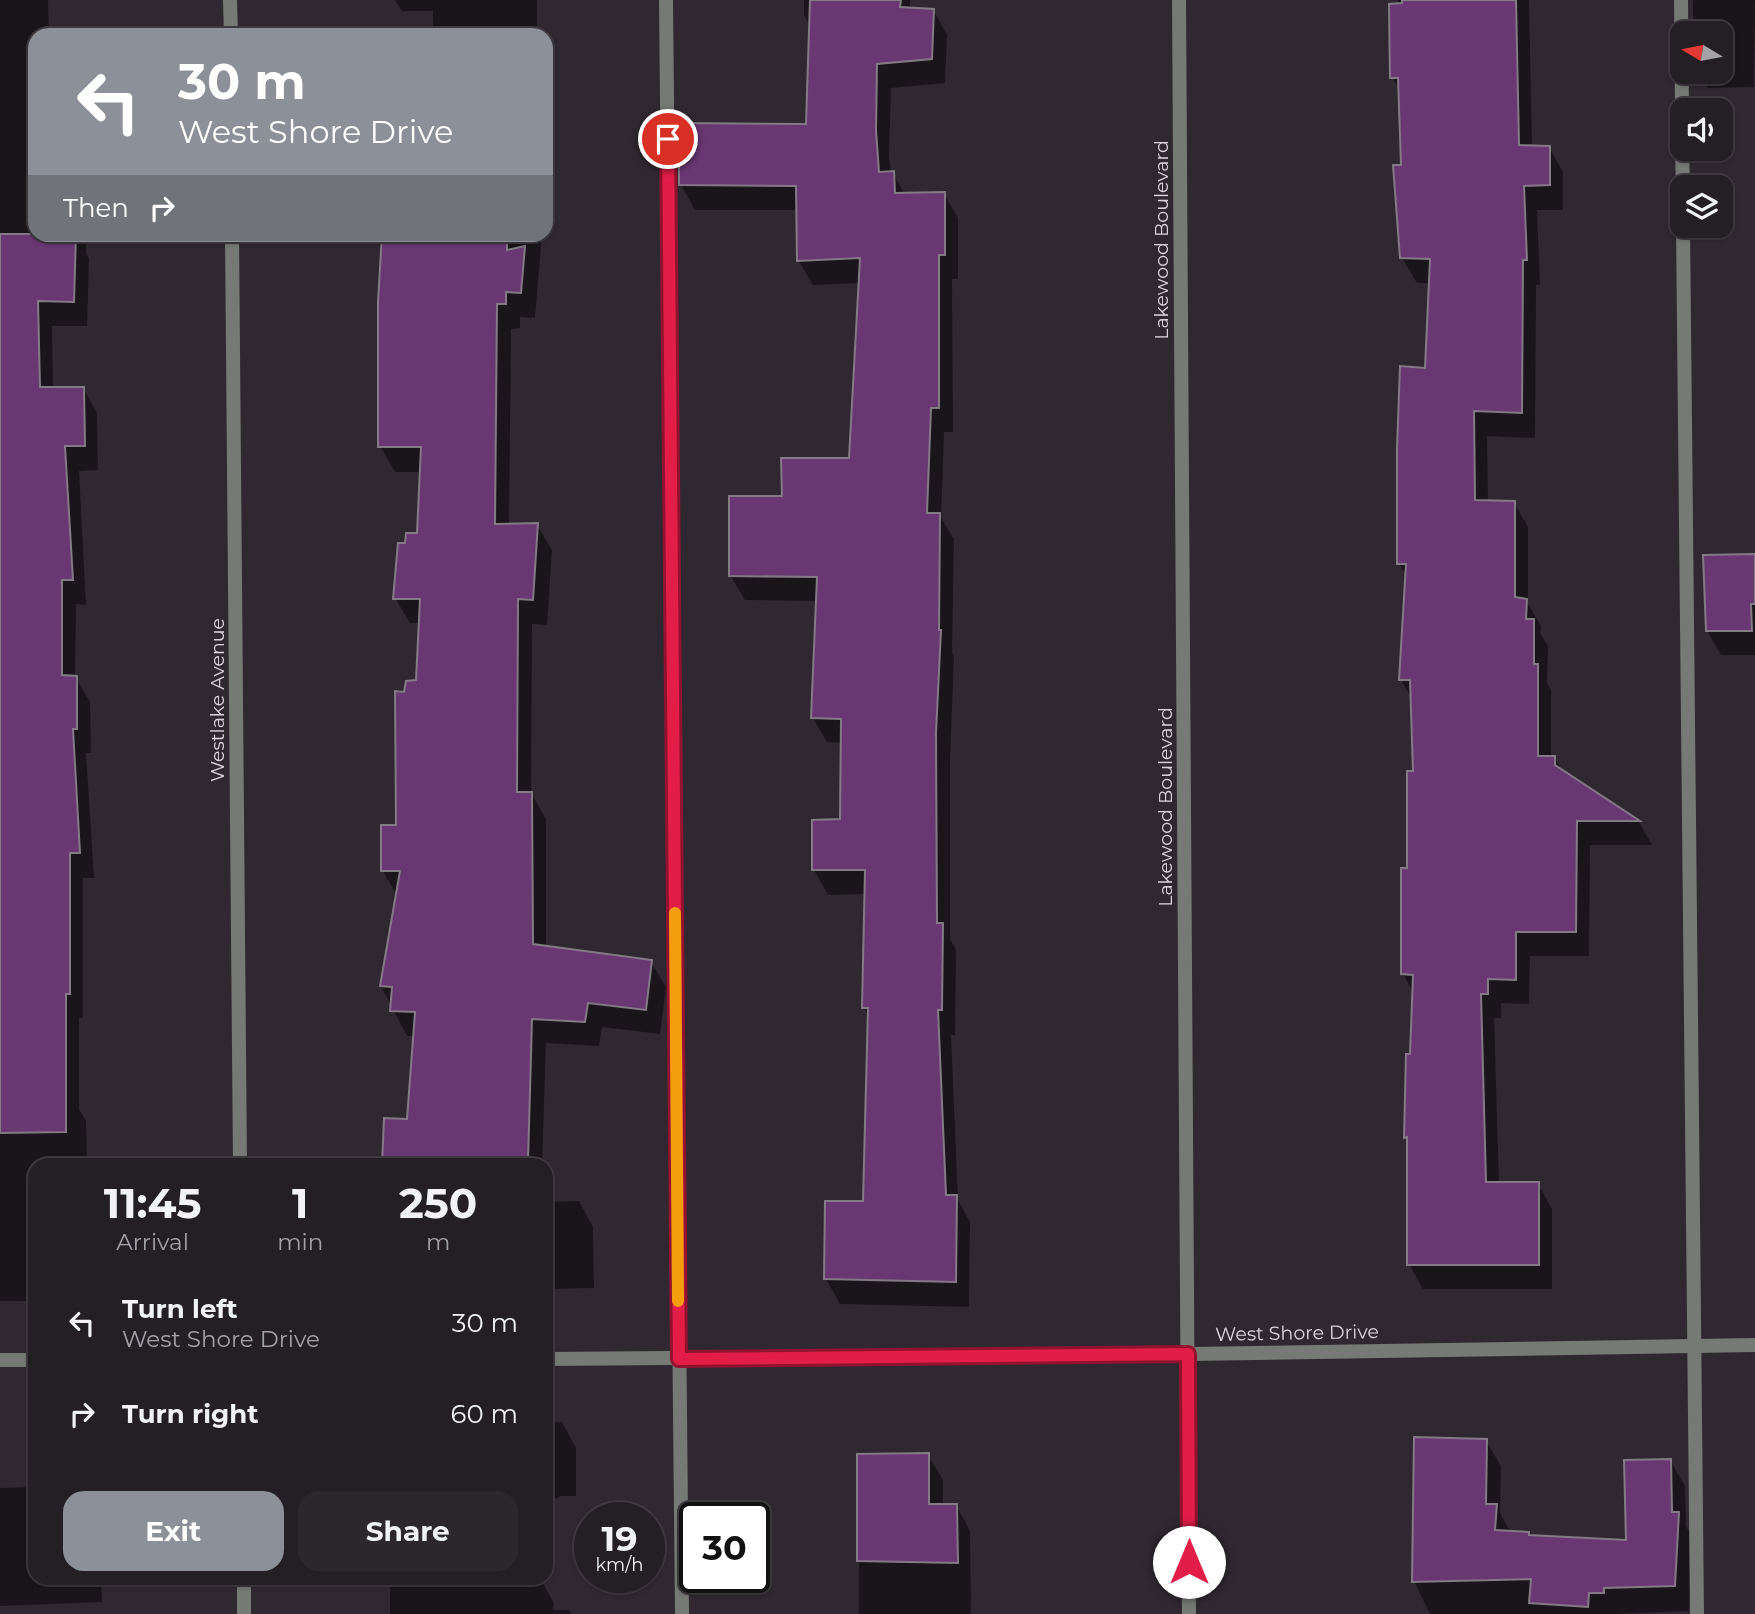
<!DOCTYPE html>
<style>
body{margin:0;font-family:Montserrat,sans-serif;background:#2c272d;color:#f1f3f6;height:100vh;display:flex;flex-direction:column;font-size:26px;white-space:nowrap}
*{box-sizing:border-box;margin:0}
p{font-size:23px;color:#a3a2a7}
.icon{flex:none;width:38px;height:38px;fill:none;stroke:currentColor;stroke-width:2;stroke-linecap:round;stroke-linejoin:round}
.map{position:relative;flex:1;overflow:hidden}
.sheet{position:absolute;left:28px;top:1158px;width:525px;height:427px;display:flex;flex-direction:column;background:#241e25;border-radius:21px;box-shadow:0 2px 5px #0004,0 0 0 2px #413c42}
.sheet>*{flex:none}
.top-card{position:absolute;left:28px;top:28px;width:525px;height:214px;border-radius:21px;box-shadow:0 2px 5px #0004,0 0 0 2px #413c42;background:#8c9099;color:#fff;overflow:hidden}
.needle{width:46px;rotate:280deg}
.fabs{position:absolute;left:1670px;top:21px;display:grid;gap:14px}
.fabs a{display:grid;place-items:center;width:63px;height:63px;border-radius:14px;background:#241e25;box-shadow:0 2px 5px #0004,0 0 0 2px #413c42;font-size:35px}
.speed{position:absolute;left:574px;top:1502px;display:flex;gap:14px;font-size:35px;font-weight:700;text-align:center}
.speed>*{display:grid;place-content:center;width:91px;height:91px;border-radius:50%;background:#241e25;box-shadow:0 2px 5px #0004,0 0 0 2px #413c42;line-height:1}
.speed small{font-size:18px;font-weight:400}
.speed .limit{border:4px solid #111;border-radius:10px;background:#fff;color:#111}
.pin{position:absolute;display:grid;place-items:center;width:60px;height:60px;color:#fff;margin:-30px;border:4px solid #fff;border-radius:50%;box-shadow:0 2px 7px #0007}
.me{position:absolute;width:77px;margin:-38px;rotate:0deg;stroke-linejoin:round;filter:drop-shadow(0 0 5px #0008)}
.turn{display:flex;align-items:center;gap:24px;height:147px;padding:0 35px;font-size:32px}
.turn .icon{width:91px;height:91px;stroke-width:2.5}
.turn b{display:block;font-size:49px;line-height:60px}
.then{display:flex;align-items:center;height:66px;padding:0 35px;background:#0003;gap:14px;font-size:26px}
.eta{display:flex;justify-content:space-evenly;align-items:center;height:119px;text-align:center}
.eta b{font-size:42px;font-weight:700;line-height:49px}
.primary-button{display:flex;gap:14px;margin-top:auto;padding:14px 35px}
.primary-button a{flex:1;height:80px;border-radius:21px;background:#8c9099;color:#fff;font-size:28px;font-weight:700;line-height:80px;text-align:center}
.primary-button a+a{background:#2c272d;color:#f1f3f6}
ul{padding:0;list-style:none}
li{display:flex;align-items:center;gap:21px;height:91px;padding:0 35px}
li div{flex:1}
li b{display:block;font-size:26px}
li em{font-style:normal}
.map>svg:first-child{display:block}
</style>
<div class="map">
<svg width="1755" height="1614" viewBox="0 0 1755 1614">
<rect width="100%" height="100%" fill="#302831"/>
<g fill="#0007">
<path d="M 0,0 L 48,0 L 49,35 L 35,35 L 35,234 L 86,234 L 86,253 L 89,258 L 87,326 L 52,326 L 53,389 L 83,388 L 97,413 L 98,470 L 79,471 L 86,605 L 76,604 L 75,677 L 90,702 L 91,753 L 86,753 L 94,878 L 83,878 L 83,1018 L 79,1018 L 79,1109 L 86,1121 L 87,1166 L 35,1166 L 35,1301 L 0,1301 Z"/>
<path d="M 395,0 L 537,0 L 537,35 L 433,35 L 433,11 L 402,11 Z"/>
<path d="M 804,0 L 910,0 L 910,9 L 933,10 L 947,35 L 945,83 L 891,88 L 889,156 L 891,173 L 893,173 L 905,195 L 944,194 L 958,218 L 958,279 L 952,279 L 953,432 L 944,432 L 941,518 L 954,539 L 952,652 L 954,656 L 950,759 L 950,939 L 956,950 L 955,1035 L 951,1035 L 958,1200 L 970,1222 L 969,1307 L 840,1304 L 826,1279 L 865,1203 L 869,1018 L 864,1008 L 866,894 L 828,895 L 814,870 L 841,821 L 842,743 L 827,742 L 813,718 L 818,601 L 745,600 L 730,575 L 851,460 L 861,283 L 813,285 L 798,260 L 798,210 L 695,210 L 681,185 L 808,126 L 811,28 L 804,15 Z"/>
<path d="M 1398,0 L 1529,0 L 1532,147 L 1549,147 L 1563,172 L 1563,210 L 1537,210 L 1540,285 L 1536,285 L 1535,438 L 1487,436 L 1488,502 L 1514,503 L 1528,527 L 1528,604 L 1541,626 L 1540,633 L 1548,646 L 1547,683 L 1551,690 L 1551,757 L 1554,757 L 1562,771 L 1639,822 L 1652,845 L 1590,845 L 1589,956 L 1530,956 L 1529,1004 L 1501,1003 L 1501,1018 L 1494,1018 L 1499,1184 L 1538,1184 L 1552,1209 L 1552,1289 L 1423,1289 L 1409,1264 L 1408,1141 L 1406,1137 L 1414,994 L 1403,974 L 1415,772 L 1413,701 L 1401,680 L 1407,577 L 1399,563 L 1427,369 L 1431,283 L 1417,283 L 1402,258 L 1401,92 L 1392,77 Z"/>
<path d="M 1693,0 L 1755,0 L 1754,87 L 1708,88 L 1699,72 L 1720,72 L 1720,33 L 1693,33 Z"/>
<path d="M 546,146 L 551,154 L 551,194 L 546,194 Z"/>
<path d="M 383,234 L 542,234 L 535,318 L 520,317 L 520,328 L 511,329 L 509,525 L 537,525 L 552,550 L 547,625 L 532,624 L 531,793 L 546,819 L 546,948 L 651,962 L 666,987 L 660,1034 L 602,1027 L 599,1046 L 546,1043 L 542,1166 L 388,1166 L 409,1121 L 415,1036 L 407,1036 L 381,986 L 397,896 L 383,871 L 398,827 L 406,694 L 417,682 L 420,623 L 410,623 L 395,598 L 407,545 L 419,535 L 421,472 L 395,472 L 380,446 Z"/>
<path d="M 1755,555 L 1755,655 L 1721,655 L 1707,631 Z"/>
<path d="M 579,1201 L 593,1227 L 594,1288 L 546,1289 L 546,1202 Z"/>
<path d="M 562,1422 L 576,1448 L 576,1496 L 561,1496 L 546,1504 L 546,1423 Z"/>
<path d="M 1486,1441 L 1501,1466 L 1500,1513 L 1510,1531 L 1530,1536 L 1628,1542 L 1670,1460 L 1685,1486 L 1686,1526 L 1693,1539 L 1689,1611 L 1618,1614 L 1430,1614 L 1414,1581 Z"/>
<path d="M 928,1455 L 943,1480 L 943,1506 L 956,1505 L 970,1531 L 971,1614 L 859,1614 L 859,1456 Z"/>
<path d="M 31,1463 L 35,1463 L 35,1578 L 101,1578 L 102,1602 L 0,1606 L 0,1488 L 33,1487 Z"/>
<path d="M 390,1578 L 540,1578 L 554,1603 L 553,1610 L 569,1610 L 571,1614 L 390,1614 Z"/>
</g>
<g fill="#693772" stroke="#837a85" stroke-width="2">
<path d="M 810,0 L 901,0 L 900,7 L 934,9 L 932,59 L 877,64 L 876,130 L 879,172 L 894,171 L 895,193 L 945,192 L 945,255 L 939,255 L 939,408 L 931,408 L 927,513 L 940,513 L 939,630 L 941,630 L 936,733 L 937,923 L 943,923 L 942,1010 L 938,1010 L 946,1195 L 957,1195 L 956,1282 L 824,1279 L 825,1201 L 863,1201 L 868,1008 L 862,1008 L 865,870 L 812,870 L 812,820 L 840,819 L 841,719 L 811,718 L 817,577 L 729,576 L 729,496 L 782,496 L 781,458 L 849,458 L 860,258 L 797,261 L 796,186 L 679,185 L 679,123 L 806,124 Z"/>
<path d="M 1402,0 L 1516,0 L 1519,145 L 1550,146 L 1550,185 L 1524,186 L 1527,260 L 1523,260 L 1522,413 L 1474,411 L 1475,500 L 1515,501 L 1515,597 L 1527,599 L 1526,619 L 1534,619 L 1534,664 L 1538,664 L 1538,756 L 1555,756 L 1555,765 L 1640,821 L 1577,821 L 1576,932 L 1516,932 L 1516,980 L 1488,979 L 1488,994 L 1481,994 L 1486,1182 L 1539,1182 L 1539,1265 L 1407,1265 L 1407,1137 L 1404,1138 L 1406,1054 L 1410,1054 L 1413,975 L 1401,974 L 1401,868 L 1407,868 L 1407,771 L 1413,771 L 1410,680 L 1399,680 L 1406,564 L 1397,564 L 1397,449 L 1400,366 L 1425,368 L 1430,259 L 1400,258 L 1393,165 L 1401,165 L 1398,78 L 1390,78 L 1389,4 L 1402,3 Z"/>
<path d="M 0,234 L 76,234 L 74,302 L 38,301 L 40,387 L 84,387 L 85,446 L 65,446 L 73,580 L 62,580 L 62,675 L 77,676 L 77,729 L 73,729 L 80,853 L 70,853 L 70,994 L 66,994 L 66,1132 L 0,1133 Z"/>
<path d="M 382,234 L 507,234 L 507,250 L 525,246 L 521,293 L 506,292 L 506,304 L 497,304 L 495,524 L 538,523 L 533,600 L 518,599 L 517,792 L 532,792 L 533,944 L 652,960 L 646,1010 L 588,1003 L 585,1022 L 532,1019 L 528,1161 L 464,1158 L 464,1166 L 382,1166 L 384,1118 L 407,1119 L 415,1012 L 390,1011 L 392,987 L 380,986 L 400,871 L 381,871 L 381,825 L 396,825 L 395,691 L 404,692 L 406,681 L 416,680 L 420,599 L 393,599 L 398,543 L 405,543 L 406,533 L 417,533 L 421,447 L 378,447 L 378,302 Z"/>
<path d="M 1755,554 L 1755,604 L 1751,604 L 1752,631 L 1706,631 L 1703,555 Z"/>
<path d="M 1414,1437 L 1487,1439 L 1486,1504 L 1497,1504 L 1495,1530 L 1529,1532 L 1529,1535 L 1626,1540 L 1624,1460 L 1671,1459 L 1672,1512 L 1679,1512 L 1675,1586 L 1604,1588 L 1604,1593 L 1589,1593 L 1588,1607 L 1529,1603 L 1531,1579 L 1412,1582 Z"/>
<path d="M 929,1453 L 929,1504 L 957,1504 L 958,1563 L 857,1561 L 857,1454 Z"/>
</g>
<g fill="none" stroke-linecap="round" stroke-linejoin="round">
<g stroke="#767a75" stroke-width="14">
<path d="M 666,0 L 682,1614"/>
<path d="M 1681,0 L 1682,111"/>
<path d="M 1682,149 L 1683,187"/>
<path d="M 1683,226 L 1697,1614"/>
</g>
<g stroke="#767a75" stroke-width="14">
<path d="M 230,0 L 231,35"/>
<path d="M 1179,0 L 1189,1614"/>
<path d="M 232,234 L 240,1166"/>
<path d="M 546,1359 L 1188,1354 L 1755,1345"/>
<path d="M 0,1360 L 35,1360"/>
<path d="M 244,1578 L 244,1614"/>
</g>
</g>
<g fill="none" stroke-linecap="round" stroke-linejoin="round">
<g stroke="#92132f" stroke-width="18">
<path id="route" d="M 668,139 L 679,1359 L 1188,1354 L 1189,1562"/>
</g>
<use href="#route" stroke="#e11d48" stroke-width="12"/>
<path stroke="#f59e0b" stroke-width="12" d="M 675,913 L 678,1301"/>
</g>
<g text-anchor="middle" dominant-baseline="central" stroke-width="7" stroke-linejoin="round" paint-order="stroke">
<g font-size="19" fill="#d9d4da" stroke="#302831">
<text transform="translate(1161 240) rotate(-90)">Lakewood Boulevard</text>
<text transform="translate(217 700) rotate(-90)">Westlake Avenue</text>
<text transform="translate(1165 807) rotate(-90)">Lakewood Boulevard</text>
<text transform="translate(1297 1333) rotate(-1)">West Shore Drive</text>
</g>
</g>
</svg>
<div class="fabs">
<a><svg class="needle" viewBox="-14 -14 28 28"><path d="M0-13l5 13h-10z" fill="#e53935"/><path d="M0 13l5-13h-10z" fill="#a3a2a7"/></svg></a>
<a><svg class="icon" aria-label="sound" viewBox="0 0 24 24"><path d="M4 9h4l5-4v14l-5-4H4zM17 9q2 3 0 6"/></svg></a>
<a><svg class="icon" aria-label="layers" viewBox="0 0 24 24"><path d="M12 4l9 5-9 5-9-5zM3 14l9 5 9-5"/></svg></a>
</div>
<div class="speed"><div>19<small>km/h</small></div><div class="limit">30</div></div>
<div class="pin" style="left:668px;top:139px;background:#d93025"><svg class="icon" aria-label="arrive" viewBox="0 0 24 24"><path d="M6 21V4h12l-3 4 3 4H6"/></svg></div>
<svg class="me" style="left:1189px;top:1562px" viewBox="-20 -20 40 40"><circle r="19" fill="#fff"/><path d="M0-13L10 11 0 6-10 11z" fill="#e11d48"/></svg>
<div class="top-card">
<div class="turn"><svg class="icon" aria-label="left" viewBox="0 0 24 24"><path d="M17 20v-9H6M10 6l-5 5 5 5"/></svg><div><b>30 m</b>West Shore Drive</div></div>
<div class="then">Then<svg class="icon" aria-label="right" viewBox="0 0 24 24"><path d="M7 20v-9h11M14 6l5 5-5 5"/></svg></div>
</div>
<section class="sheet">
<div class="eta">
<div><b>11:45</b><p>Arrival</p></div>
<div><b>1</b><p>min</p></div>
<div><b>250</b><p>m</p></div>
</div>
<ul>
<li><svg class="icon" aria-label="left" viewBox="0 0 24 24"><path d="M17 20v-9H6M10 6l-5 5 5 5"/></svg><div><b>Turn left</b><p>West Shore Drive</p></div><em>30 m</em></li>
<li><svg class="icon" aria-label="right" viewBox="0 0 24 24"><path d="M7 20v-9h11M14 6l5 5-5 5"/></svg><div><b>Turn right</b></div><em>60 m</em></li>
</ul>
<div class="primary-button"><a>Exit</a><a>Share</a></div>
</section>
</div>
